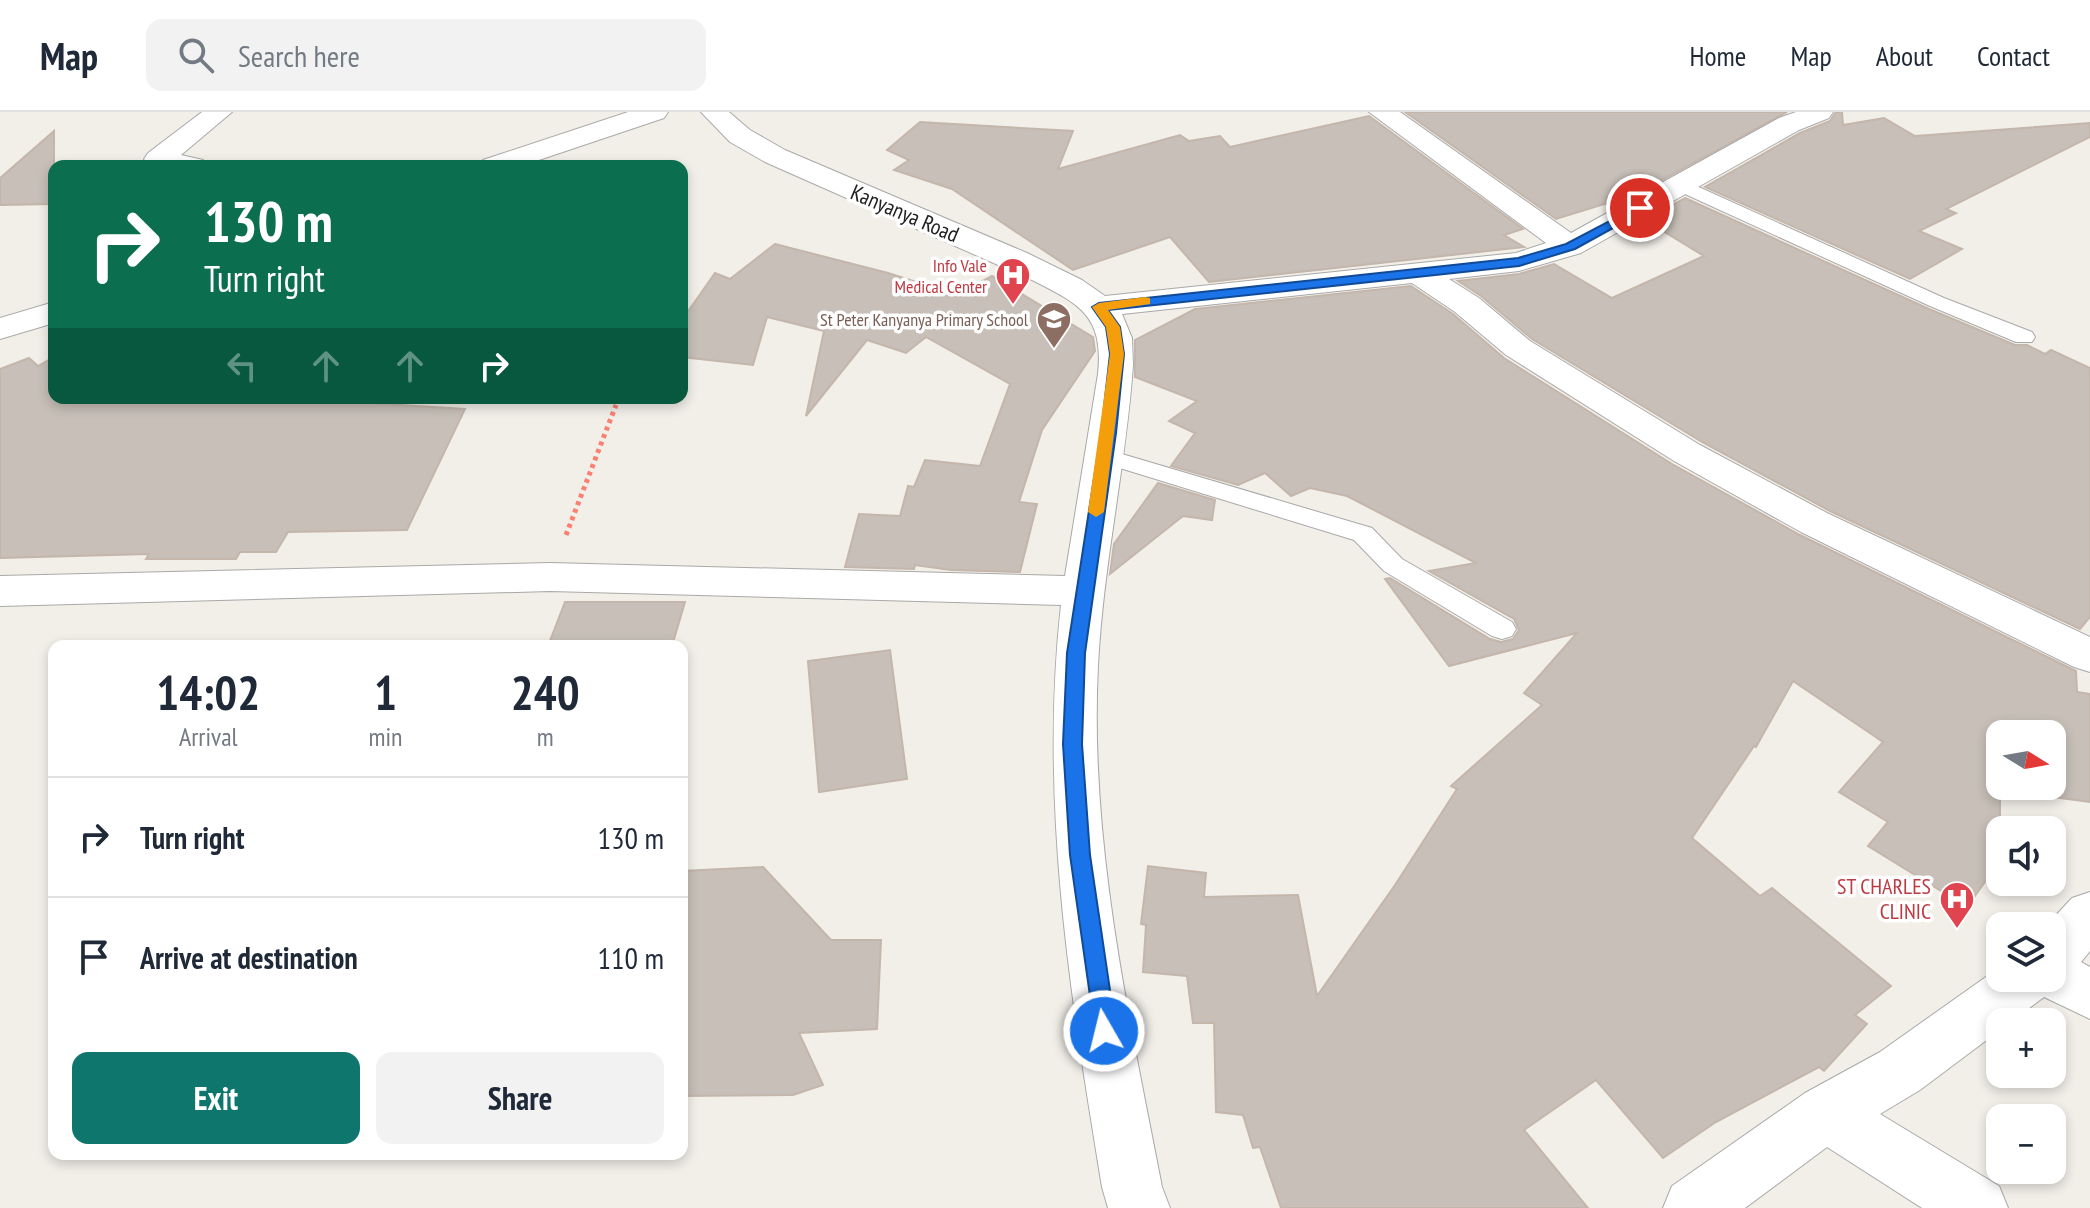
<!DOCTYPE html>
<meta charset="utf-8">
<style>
body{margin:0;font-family:"PT Sans Narrow",sans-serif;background:#f2f2f3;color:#1f2937;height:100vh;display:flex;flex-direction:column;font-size:30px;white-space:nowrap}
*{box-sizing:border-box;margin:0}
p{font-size:26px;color:#747a83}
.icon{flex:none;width:44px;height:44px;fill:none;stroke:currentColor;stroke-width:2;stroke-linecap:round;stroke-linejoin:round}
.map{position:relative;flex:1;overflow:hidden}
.sheet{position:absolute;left:48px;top:528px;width:640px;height:520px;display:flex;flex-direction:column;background:#fff;border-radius:16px;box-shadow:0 4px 12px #0003}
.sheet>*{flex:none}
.hud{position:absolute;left:48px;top:48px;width:640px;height:244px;border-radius:16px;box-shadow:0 4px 12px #0003;background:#0b6e4f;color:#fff;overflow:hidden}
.needle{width:52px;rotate:101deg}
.fabs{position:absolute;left:1986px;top:608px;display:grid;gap:16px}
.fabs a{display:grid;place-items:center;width:80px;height:80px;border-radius:16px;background:#fff;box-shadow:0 4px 12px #0003;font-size:40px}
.pin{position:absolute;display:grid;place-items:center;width:68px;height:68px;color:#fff;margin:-34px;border:4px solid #fff;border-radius:50%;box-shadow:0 2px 8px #0007}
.me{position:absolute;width:88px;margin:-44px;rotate:352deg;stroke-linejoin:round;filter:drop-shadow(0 0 6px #0008)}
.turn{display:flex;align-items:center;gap:28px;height:168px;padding:0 24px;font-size:36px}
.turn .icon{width:104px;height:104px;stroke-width:2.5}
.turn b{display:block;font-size:56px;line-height:68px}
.lanes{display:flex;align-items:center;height:76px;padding:0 24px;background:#0003;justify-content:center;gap:40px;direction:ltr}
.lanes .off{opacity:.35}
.eta{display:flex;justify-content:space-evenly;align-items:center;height:136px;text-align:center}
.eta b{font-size:48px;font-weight:800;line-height:56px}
.action{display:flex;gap:16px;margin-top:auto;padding:16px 24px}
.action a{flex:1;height:92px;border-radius:16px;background:#0f766e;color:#fff;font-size:32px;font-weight:800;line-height:92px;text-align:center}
.action a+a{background:#f2f2f3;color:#1f2937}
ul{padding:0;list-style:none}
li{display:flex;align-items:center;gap:24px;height:120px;padding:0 24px;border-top:2px solid #e0e1e3}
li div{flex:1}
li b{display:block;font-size:30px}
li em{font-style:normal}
header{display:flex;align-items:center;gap:48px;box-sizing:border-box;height:112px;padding:0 40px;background:#fff;border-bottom:2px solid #e0e1e3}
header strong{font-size:38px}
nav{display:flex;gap:44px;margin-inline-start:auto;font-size:28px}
.search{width:560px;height:72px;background:#f2f2f3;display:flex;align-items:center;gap:20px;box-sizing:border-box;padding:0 28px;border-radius:16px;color:#747a83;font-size:30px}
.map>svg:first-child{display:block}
</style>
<header>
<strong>Map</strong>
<div class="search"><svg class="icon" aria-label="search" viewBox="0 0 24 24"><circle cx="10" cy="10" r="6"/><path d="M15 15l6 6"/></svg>Search here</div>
<nav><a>Home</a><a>Map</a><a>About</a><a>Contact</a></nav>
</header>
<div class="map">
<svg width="2090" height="1096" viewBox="0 0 2090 1096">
<rect width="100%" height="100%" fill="#f2efe9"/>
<g fill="#c7bfb8" stroke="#c4b6ab" stroke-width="2" fill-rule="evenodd">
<path d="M 1405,0 L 1787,0 L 1618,92 L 1614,89 L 1556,107 Z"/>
<path d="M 1836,0 L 1842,0 L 1843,13 L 1884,6 L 1915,24 L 2090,11 L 2090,25 L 1946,97 L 1956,101 L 1919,119 L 1962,137 L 1910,167 L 1705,75 L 1800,21 L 1830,9 Z"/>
<path d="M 1369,4 L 1523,117 L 1504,123 L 1524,135 L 1209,170 L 1170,125 L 1073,158 L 952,77 L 894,58 L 909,48 L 887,38 L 920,10 L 1073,19 L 1058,57 L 1180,23 L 1189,29 L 1220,24 L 1230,35 Z"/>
<path d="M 54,19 L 54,92 L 0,93 L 0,66 Z"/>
<path d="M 1685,86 L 1929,197 L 2015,233 L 2027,233 L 2045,242 L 2051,238 L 2090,256 L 2090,505 L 2080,517 L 1830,399 L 1702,330 L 1532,227 L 1481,184 L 1458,169 L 1519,162 L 1554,152 L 1612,186 L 1704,144 L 1645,108 Z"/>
<path d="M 775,132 L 888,161 L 957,183 L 992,164 L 1093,225 L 1095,239 L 1042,318 L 1019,390 L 1037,392 L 1020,460 L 951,458 L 915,453 L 914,457 L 845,455 L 859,402 L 900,404 L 908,374 L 914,375 L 925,348 L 980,354 L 1010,272 L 926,225 L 906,241 L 867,228 L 806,304 L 824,219 L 767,205 L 753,253 L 682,245 L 682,208 L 715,161 L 730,167 Z"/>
<path d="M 1411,174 L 1453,202 L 1504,246 L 1672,352 L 1800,423 L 2076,559 L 2077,580 L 2090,582 L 2090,690 L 2000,678 L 2000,749 L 1967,795 L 1868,734 L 1888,710 L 1839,680 L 1883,630 L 1793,569 L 1756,635 L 1754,634 L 1692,726 L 1760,784 L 1772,776 L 1891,874 L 1855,903 L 1867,912 L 1824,959 L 1819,955 L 1716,1010 L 1663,1046 L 1596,968 L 1524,1018 L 1588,1096 L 1281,1096 L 1260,1035 L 1253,1036 L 1243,1003 L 1216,1000 L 1214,911 L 1193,911 L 1187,864 L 1143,860 L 1146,813 L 1141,812 L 1148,754 L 1206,761 L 1204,785 L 1298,783 L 1317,884 L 1395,773 L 1457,677 L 1451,674 L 1542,593 L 1524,581 L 1577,521 L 1449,554 L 1385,467 L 1390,466 L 1490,527 L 1501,530 L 1513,527 L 1519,518 L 1514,507 L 1429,459 L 1476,451 L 1347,384 L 1310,376 L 1291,384 L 1265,361 L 1238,373 L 1171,354 L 1195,321 L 1169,309 L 1197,289 L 1135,265 L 1135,228 L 1195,197 ZM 2000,622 L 2052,622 L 2052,674 L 2000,674 Z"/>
<path d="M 54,245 L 54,286 L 287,286 L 465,297 L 407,418 L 288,420 L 276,440 L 240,440 L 236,447 L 146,447 L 149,442 L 0,446 L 0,257 L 29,246 L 38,254 Z"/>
<path d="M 1158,371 L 1215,388 L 1212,408 L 1183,404 L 1110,462 L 1114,432 Z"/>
<path d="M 565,490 L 685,490 L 672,534 L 548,534 Z"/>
<path d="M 890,538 L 907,667 L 819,680 L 808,549 Z"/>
<path d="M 763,755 L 831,828 L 881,828 L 877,917 L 799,921 L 823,973 L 793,983 L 682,984 L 682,759 Z"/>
</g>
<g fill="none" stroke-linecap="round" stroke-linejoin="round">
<g stroke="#a9a9a9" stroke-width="2">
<g id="service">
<path d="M 1681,67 L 1944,186 L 2032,220 L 2035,225 L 2032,230 L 2016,230 L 1930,194 L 1674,77 L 1672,73 L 1674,69 Z"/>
<path d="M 1105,337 L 1372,416 L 1402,447 L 1512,510 L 1516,517 L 1512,524 L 1502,527 L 1492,524 L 1384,459 L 1354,428 L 1097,349 L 1093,344 L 1097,339 Z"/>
</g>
</g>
<g stroke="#a9a9a9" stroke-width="2">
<g id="minor">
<path d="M 202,0 L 232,0 L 181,43 L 203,48 L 207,54 L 148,53 L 144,47 L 148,41 Z"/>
<path d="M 628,0 L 668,0 L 664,6 L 521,54 L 479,54 L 483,48 Z"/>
<path d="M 701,0 L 729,0 L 750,18 L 785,38 L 1027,141 L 1082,168 L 1105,184 L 1516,141 L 1546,131 L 1369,0 L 1400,0 L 1571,121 L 1779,6 L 1796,0 L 1833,0 L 1829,6 L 1799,18 L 1581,141 L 1519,159 L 1449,167 L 1479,186 L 1530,229 L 1700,333 L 1829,402 L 2090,525 L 2090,560 L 2074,555 L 1801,420 L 1674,349 L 1506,243 L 1455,200 L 1412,171 L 1122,202 L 1132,226 L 1133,253 C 1126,354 1103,453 1098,554 C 1089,729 1129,904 1162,1075 L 1170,1096 L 1108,1096 L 1102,1075 C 1070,881 1039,690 1061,493 L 550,479 L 0,494 L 0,464 L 550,451 L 1065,464 L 1098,262 C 1104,204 1080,192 1032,168 L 765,50 L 730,30 Z"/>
<path d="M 54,190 L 54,211 L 0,227 L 0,206 Z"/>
<path d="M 2090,780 L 2090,839 L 2081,850 L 2090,855 L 2090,907 L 2044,885 L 2011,910 L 2000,910 L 2000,918 L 1920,978 L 1880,1002 L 1999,1074 L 2008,1096 L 1922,1096 L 1827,1035 L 1745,1096 L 1663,1096 L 1672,1074 L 1805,981 L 1880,940 L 2000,855 L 2000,866 L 2052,866 L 2052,814 L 2046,814 L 2072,786 Z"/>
</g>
</g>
<path stroke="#fa8072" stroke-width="5" stroke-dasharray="4 4" stroke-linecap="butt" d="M 566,423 L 616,293"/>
<use href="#service" fill="#fff" fill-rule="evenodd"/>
<use href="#minor" fill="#fff" fill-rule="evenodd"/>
</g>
<path fill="#1a73e8" stroke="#114b97" stroke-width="2" d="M 1640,93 L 1646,96 L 1644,99 L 1575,137 L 1519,154 L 1108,198 L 1120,215 L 1124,242 L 1116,321 L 1085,541 L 1082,632 L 1090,743 L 1116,919 L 1112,926 L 1104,929 L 1096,926 L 1070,743 L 1063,632 L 1067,541 L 1101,321 L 1110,242 L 1106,215 L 1092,195 L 1099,191 L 1518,146 L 1566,132 Z"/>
<path fill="#f59e0b" d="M 1145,185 L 1150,186 L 1150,192 L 1108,198 L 1120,215 L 1124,242 L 1104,400 L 1096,405 L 1088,400 L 1110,242 L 1106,215 L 1092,195 L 1099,191 Z"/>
<defs>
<g id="hospital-pin" transform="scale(1.8)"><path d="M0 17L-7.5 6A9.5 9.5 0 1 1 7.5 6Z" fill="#e0444e" stroke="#fff"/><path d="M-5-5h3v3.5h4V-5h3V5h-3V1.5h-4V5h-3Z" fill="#fff"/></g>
<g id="school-pin" transform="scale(1.8)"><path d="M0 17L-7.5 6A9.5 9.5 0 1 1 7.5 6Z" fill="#8d6e63" stroke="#fff"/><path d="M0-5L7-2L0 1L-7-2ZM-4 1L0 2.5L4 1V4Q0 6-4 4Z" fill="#fff"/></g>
</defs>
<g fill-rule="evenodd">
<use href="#hospital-pin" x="1013" y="163"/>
<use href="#school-pin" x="1054" y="207"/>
<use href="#hospital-pin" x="1957" y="787"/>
</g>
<g text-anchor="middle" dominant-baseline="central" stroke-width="7" stroke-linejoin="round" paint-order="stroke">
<g font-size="18" fill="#be3a42" stroke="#fff" text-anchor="end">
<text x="987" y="153">Info Vale<tspan x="987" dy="21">Medical Center</tspan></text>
</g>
<g font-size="18" fill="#785e54" stroke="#fff" text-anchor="end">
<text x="1028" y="207">St Peter Kanyanya Primary School</text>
</g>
<g font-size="22" fill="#222" stroke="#fff">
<text transform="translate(905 101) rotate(23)">Kanyanya Road</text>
</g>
<g font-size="22" fill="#be3a42" stroke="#fff" text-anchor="end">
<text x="1931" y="774">ST CHARLES<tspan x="1931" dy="25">CLINIC</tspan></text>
</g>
</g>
</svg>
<div class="fabs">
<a><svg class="needle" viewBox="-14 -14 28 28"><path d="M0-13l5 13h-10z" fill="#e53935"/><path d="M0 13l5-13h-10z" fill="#747a83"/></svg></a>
<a><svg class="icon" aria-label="sound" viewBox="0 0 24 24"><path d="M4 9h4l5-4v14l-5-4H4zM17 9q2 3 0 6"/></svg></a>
<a><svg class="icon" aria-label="layers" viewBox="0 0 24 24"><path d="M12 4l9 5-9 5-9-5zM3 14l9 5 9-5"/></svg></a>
<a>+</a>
<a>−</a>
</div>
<div class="pin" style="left:1640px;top:96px;background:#d93025"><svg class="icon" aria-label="arrive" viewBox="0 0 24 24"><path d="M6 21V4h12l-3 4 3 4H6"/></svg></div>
<svg class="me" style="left:1104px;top:919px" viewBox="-20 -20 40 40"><circle r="17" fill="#1a73e8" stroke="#fff" stroke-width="3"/><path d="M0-11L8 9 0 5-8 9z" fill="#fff"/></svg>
<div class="hud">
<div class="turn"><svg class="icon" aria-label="right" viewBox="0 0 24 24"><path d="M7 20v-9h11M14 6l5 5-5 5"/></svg><div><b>130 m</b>Turn right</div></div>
<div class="lanes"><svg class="icon off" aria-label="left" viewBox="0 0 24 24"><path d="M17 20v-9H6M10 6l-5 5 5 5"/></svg><svg class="icon off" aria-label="ahead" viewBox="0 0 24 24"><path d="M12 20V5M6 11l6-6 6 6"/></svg><svg class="icon off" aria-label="ahead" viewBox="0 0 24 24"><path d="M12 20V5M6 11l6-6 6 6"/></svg><svg class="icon" aria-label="right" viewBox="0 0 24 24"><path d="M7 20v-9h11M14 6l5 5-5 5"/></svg></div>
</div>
<section class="sheet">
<div class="eta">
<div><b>14:02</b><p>Arrival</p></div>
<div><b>1</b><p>min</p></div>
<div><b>240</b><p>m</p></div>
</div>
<ul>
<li><svg class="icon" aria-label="right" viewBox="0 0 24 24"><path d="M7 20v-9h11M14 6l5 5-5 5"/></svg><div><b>Turn right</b></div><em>130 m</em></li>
<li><svg class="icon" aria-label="arrive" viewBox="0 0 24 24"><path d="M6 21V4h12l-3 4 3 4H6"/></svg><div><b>Arrive at destination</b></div><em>110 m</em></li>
</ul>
<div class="action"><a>Exit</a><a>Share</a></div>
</section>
</div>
